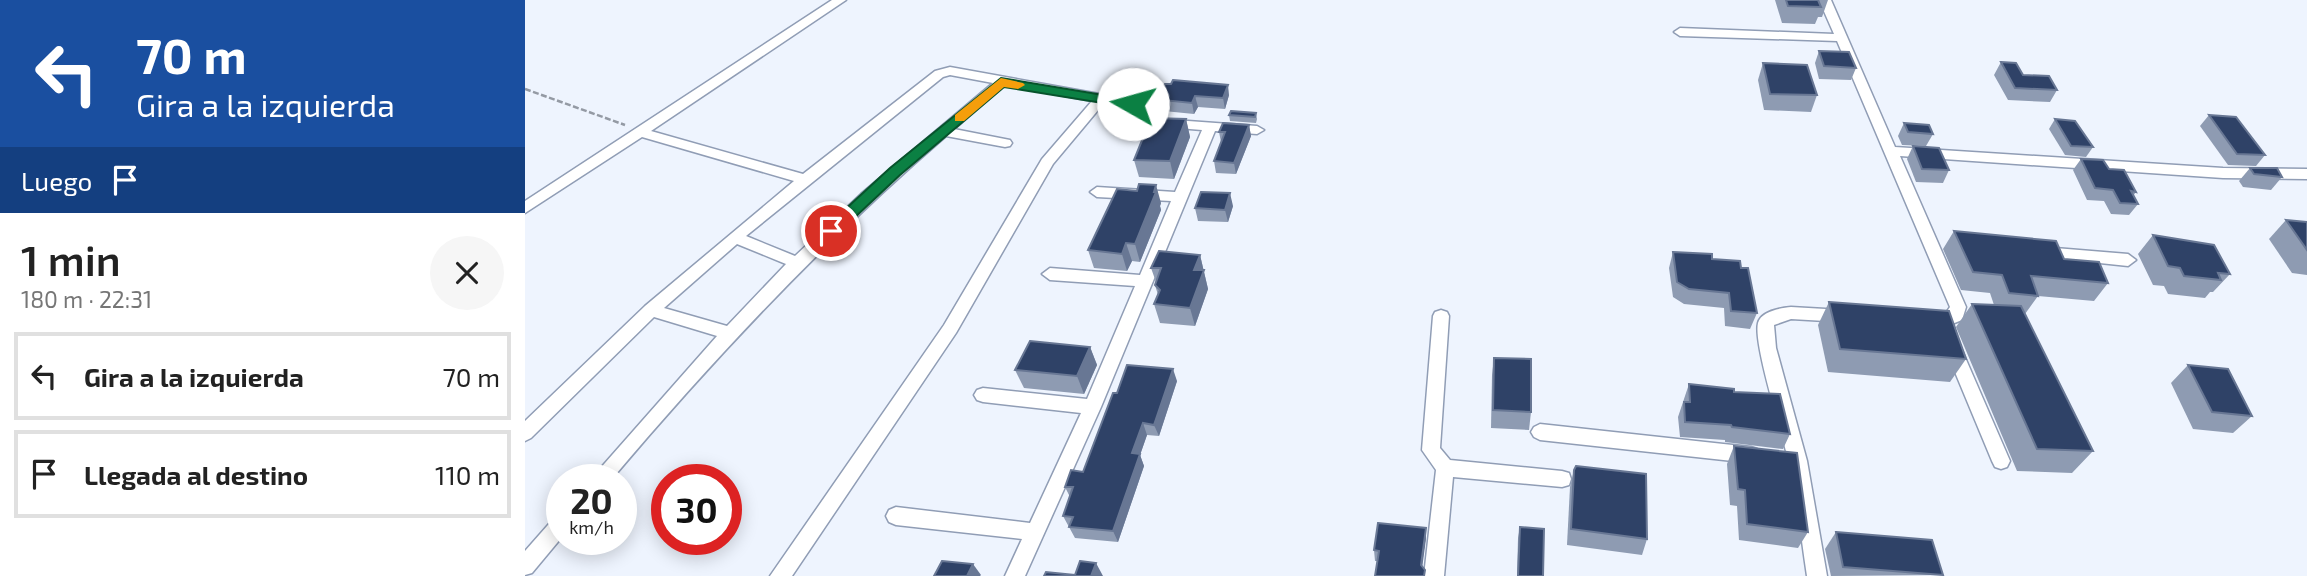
<!DOCTYPE html>
<html lang="es">
<meta charset="utf-8">
<style>
body{margin:0;font-family:"Exo 2",sans-serif;background:#f6f6f6;color:#222;height:100vh;display:flex;flex-direction:column;font-size:26px;white-space:nowrap}
*{box-sizing:border-box;margin:0}
p{font-size:23px;color:#767676}
.icon{flex:none;width:38px;height:38px;fill:none;stroke:currentColor;stroke-width:2;stroke-linecap:round;stroke-linejoin:round}
.map{position:relative;flex:1;overflow:hidden}
.side{display:flex;flex-direction:column;background:#fff;width:525px}
.side>*{flex:none}
.guide{background:#1a4fa0;color:#fff;overflow:hidden}
.speed{position:absolute;left:21px;top:464px;display:flex;gap:14px;font-size:35px;font-weight:700;text-align:center}
.speed>*{display:grid;place-content:center;width:91px;height:91px;border-radius:50%;background:#fff;box-shadow:0 4px 18px #0003;line-height:1}
.speed small{font-size:18px;font-weight:400}
.speed .limit{border:10px solid #d22;background:#fff;color:#111}
.pin{position:absolute;display:grid;place-items:center;width:60px;height:60px;color:#fff;margin:-30px;border:4px solid #fff;border-radius:50%;box-shadow:0 2px 7px #0007}
.me{position:absolute;width:77px;margin:-38px;rotate:277deg;stroke-linejoin:round;filter:drop-shadow(0 0 5px #0008)}
.turn{display:flex;align-items:center;gap:24px;height:147px;padding:0 21px;font-size:32px}
.turn .icon{width:91px;height:91px;stroke-width:2.5}
.turn b{display:block;font-size:49px;line-height:60px}
.then{display:flex;align-items:center;height:66px;padding:0 21px;background:#0003;gap:14px;font-size:26px}
.round{display:grid;place-items:center;flex:none;width:74px;height:74px;border-radius:37px;background:#f6f6f6}
.headline{display:flex;align-items:center;justify-content:space-between;height:119px;padding:0 21px}
h1{font-size:42px;font-weight:600;line-height:52px}
ul{padding:0;list-style:none}
li{display:flex;align-items:center;gap:21px;height:88px;margin:0 14px 10px;padding:0 7px;border:4px solid #e0e0e0;border-radius:0px}
li div{flex:1}
li b{display:block;font-size:26px}
li em{font-style:normal}
main{display:flex;flex:1;min-height:0}
.map>svg:first-child{display:block}
</style>
<main>
<section class="side">
<div class="guide">
<div class="turn"><svg class="icon" aria-label="left" viewBox="0 0 24 24"><path d="M17 20v-9H6M10 6l-5 5 5 5"/></svg><div><b>70 m</b>Gira a la izquierda</div></div>
<div class="then">Luego<svg class="icon" aria-label="arrive" viewBox="0 0 24 24"><path d="M6 21V4h12l-3 4 3 4H6"/></svg></div>
</div>
<div class="headline"><div><h1>1 min</h1><p>180 m · 22:31</p></div><a class="round"><svg class="icon" aria-label="close" viewBox="0 0 24 24"><path d="M6 6l12 12M18 6L6 18"/></svg></a></div>
<ul>
<li><svg class="icon" aria-label="left" viewBox="0 0 24 24"><path d="M17 20v-9H6M10 6l-5 5 5 5"/></svg><div><b>Gira a la izquierda</b></div><em>70 m</em></li>
<li><svg class="icon" aria-label="arrive" viewBox="0 0 24 24"><path d="M6 21V4h12l-3 4 3 4H6"/></svg><div><b>Llegada al destino</b></div><em>110 m</em></li>
</ul>
</section>
<div class="map">
<svg width="1782" height="576" viewBox="0 0 1782 576">
<rect width="100%" height="100%" fill="#eef4fe"/>
<g fill="none" stroke-linecap="round" stroke-linejoin="round">
<g stroke="#909db5" stroke-width="3">
<g id="minor">
<path d="M 307,0 L 321,0 L 126,131 L 278,174 L 410,71 L 425,67 L 608,100 L 615,104 L 608,108 L 579,103 L 528,164 L 431,333 L 267,576 L 245,576 L 419,325 L 517,159 L 567,101 L 480,85 L 429,129 L 485,140 L 487,143 L 485,146 L 480,147 L 421,136 C 299,241 190,357 86,480 L 65,480 L 192,336 L 129,317 L 6,438 L 0,441 L 0,421 L 120,306 L 269,181 L 117,137 L 0,213 L 0,201 ZM 425,75 L 468,83 L 336,194 L 270,256 L 221,236 L 418,77 ZM 212,244 L 261,264 L 202,326 L 139,308 Z"/>
<path d="M 1294,0 L 1306,0 L 1370,147 L 1698,168 L 1782,169 L 1782,179 L 1698,178 L 1375,156 L 1441,307 L 1437,320 L 1422,326 L 1401,324 L 1399,320 L 1401,316 L 1420,314 L 1425,307 L 1312,41 L 1155,36 L 1149,32 L 1155,28 L 1309,34 Z"/>
<path d="M 608,117 L 732,126 L 739,130 L 732,134 L 690,131 L 576,407 L 500,576 L 480,576 L 497,539 L 371,525 L 364,522 L 361,516 L 364,510 L 371,507 L 505,523 L 556,413 L 458,402 L 452,400 L 449,395 L 452,390 L 458,388 L 562,399 L 610,286 L 525,280 L 517,274 L 525,268 L 615,275 L 646,201 L 572,197 L 565,192 L 572,187 L 650,192 L 677,130 L 603,124 L 603,118 Z"/>
<path d="M 1518,247 L 1603,254 L 1611,260 L 1603,266 L 1518,257 L 1510,252 Z"/>
<path d="M 1266,307 L 1318,310 L 1324,312 L 1326,316 L 1324,320 L 1318,322 L 1266,319 L 1249,325 L 1251,348 L 1282,461 L 1302,576 L 1282,576 C 1276,537 1272,497 1263,459 C 1257,433 1228,343 1233,323 C 1236,311 1256,308 1266,307 Z"/>
<path d="M 916,310 L 922,312 L 924,316 L 915,448 L 925,460 L 1037,471 L 1044,473 L 1046,479 L 1044,485 L 1037,487 L 928,477 L 919,576 L 899,576 L 911,470 L 897,450 L 908,316 L 910,312 Z"/>
<path d="M 1428,341 L 1434,343 L 1436,348 L 1485,461 L 1482,467 L 1476,469 L 1470,467 L 1467,461 L 1420,348 L 1422,343 Z"/>
<path d="M 1015,424 L 1226,447 L 1232,449 L 1235,455 L 1232,461 L 1226,463 L 1015,440 L 1009,437 L 1006,432 L 1009,427 Z"/>
<path d="M 37,514 L 37,537 L 7,573 L 0,575 L 0,551 L 30,517 Z"/>
</g>
</g>
<path stroke="#949aa4" stroke-width="2.5" stroke-dasharray="6 2.5" stroke-linecap="butt" d="M 0,89 L 100,125"/>
<use href="#minor" fill="#fff" fill-rule="evenodd"/>
</g>
<g fill="#8e9bb2">
<path d="M 1250,0 L 1303,0 L 1297,17 L 1293,17 L 1290,24 L 1257,23 Z"/>
<path d="M 1294,51 L 1331,68 L 1326,80 L 1294,79 L 1290,63 Z"/>
<path d="M 1476,62 L 1498,75 L 1532,90 L 1525,102 L 1483,100 L 1469,75 Z"/>
<path d="M 1238,63 L 1292,95 L 1286,112 L 1239,110 L 1233,80 Z"/>
<path d="M 704,95 L 700,109 L 673,107 L 669,114 L 639,111 L 639,108 L 636,107 L 633,97 Z"/>
<path d="M 731,113 L 732,119 L 731,123 L 705,121 L 704,115 Z"/>
<path d="M 1684,115 L 1740,155 L 1731,166 L 1703,165 L 1675,126 Z"/>
<path d="M 661,119 L 665,137 L 649,179 L 614,177 L 609,160 Z"/>
<path d="M 1530,119 L 1568,147 L 1561,157 L 1540,155 L 1524,129 Z"/>
<path d="M 1379,123 L 1408,134 L 1401,146 L 1377,145 L 1373,136 Z"/>
<path d="M 724,125 L 726,136 L 711,174 L 691,173 L 689,161 L 696,142 L 694,132 Z"/>
<path d="M 1388,146 L 1424,170 L 1418,183 L 1391,182 L 1382,159 Z"/>
<path d="M 1556,159 L 1584,169 L 1611,192 L 1608,196 L 1613,204 L 1604,215 L 1586,214 L 1579,201 L 1562,200 L 1548,170 Z"/>
<path d="M 1725,168 L 1757,177 L 1746,190 L 1718,187 L 1714,181 Z"/>
<path d="M 636,203 L 635,206 L 636,210 L 615,262 L 607,261 L 602,271 L 569,268 L 563,250 Z"/>
<path d="M 708,206 L 703,222 L 673,221 L 670,208 Z"/>
<path d="M 1761,220 L 1782,222 L 1782,275 L 1767,273 L 1744,239 Z"/>
<path d="M 1429,231 L 1539,259 L 1583,283 L 1569,301 L 1513,296 L 1500,314 L 1568,451 L 1547,473 L 1492,471 L 1431,327 L 1447,304 L 1469,305 L 1465,293 L 1436,290 L 1418,249 Z"/>
<path d="M 1628,235 L 1705,274 L 1688,292 L 1685,292 L 1680,298 L 1643,294 L 1639,286 L 1628,285 L 1613,254 Z"/>
<path d="M 1148,252 L 1187,259 L 1216,268 L 1232,313 L 1225,329 L 1200,326 L 1199,308 L 1159,304 L 1148,297 L 1144,268 Z"/>
<path d="M 675,255 L 683,289 L 670,326 L 635,323 L 629,304 L 633,295 L 630,285 L 631,282 L 626,268 Z"/>
<path d="M 1304,302 L 1441,359 L 1425,382 L 1303,372 L 1293,325 Z"/>
<path d="M 565,347 L 572,365 L 559,394 L 499,388 L 490,370 Z"/>
<path d="M 969,358 L 1006,412 L 1004,430 L 966,428 L 967,375 Z"/>
<path d="M 1663,365 L 1727,416 L 1708,433 L 1668,429 L 1646,383 Z"/>
<path d="M 652,381 L 634,436 L 622,435 L 615,455 L 619,466 L 593,542 L 550,538 L 538,516 L 545,497 L 540,487 L 558,472 L 592,393 Z"/>
<path d="M 1164,384 L 1209,392 L 1265,434 L 1258,449 L 1200,442 L 1200,440 L 1155,437 L 1153,417 Z"/>
<path d="M 1209,446 L 1283,532 L 1273,548 L 1214,540 L 1212,506 L 1205,505 L 1202,464 Z"/>
<path d="M 1049,470 L 1122,539 L 1117,555 L 1042,545 L 1045,487 Z"/>
<path d="M 995,527 L 1018,576 L 992,576 L 993,538 Z"/>
<path d="M 1311,532 L 1418,575 L 1306,576 L 1300,549 Z"/>
<path d="M 901,539 L 852,561 L 850,561 L 849,550 Z"/>
</g>
<g fill="#687794">
<path d="M 703,85 L 704,95 L 700,109 L 698,98 Z"/>
<path d="M 670,96 L 673,107 L 669,114 L 667,103 Z"/>
<path d="M 661,119 L 665,137 L 649,179 L 645,161 Z"/>
<path d="M 724,125 L 726,136 L 711,174 L 709,163 Z"/>
<path d="M 631,185 L 636,203 L 635,206 L 636,210 L 615,262 L 610,244 Z"/>
<path d="M 705,193 L 708,206 L 703,222 L 700,210 Z"/>
<path d="M 601,243 L 607,261 L 602,271 L 597,254 Z"/>
<path d="M 675,255 L 683,289 L 670,326 L 665,308 L 669,270 Z"/>
<path d="M 565,347 L 572,365 L 559,394 L 552,376 Z"/>
<path d="M 648,369 L 652,381 L 634,436 L 629,425 Z"/>
<path d="M 618,423 L 622,435 L 615,455 L 619,466 L 593,542 L 588,531 L 607,453 Z"/>
<path d="M 901,528 L 901,539 L 896,576 L 896,565 Z"/>
<path d="M 571,563 L 578,576 L 566,576 Z"/>
<path d="M 448,564 L 456,575 L 455,576 L 442,576 Z"/>
</g>
<g fill="#2f4267" stroke="#687794" stroke-width="2">
<path d="M 1261,0 L 1293,0 L 1296,7 L 1263,6 Z"/>
<path d="M 1294,51 L 1324,52 L 1331,68 L 1299,66 Z"/>
<path d="M 1476,62 L 1491,63 L 1498,75 L 1524,76 L 1532,90 L 1490,88 Z"/>
<path d="M 1238,63 L 1282,65 L 1292,95 L 1245,94 Z"/>
<path d="M 648,80 L 703,85 L 698,98 L 670,96 L 667,103 L 637,100 L 638,98 L 633,97 L 640,84 L 646,84 Z"/>
<path d="M 706,111 L 731,113 L 730,117 L 704,115 Z"/>
<path d="M 1684,115 L 1711,117 L 1740,155 L 1712,154 Z"/>
<path d="M 626,118 L 661,119 L 645,161 L 609,160 Z"/>
<path d="M 1530,119 L 1550,121 L 1568,147 L 1546,146 Z"/>
<path d="M 698,123 L 724,125 L 709,163 L 689,161 L 700,132 L 694,132 Z"/>
<path d="M 1379,123 L 1404,125 L 1408,134 L 1383,132 Z"/>
<path d="M 1388,146 L 1414,148 L 1424,170 L 1397,169 Z"/>
<path d="M 1556,159 L 1578,160 L 1584,169 L 1599,170 L 1611,192 L 1606,191 L 1613,204 L 1595,203 L 1588,190 L 1570,188 Z"/>
<path d="M 1725,168 L 1752,168 L 1757,177 L 1729,174 Z"/>
<path d="M 614,184 L 631,185 L 629,192 L 631,192 L 610,244 L 601,243 L 597,254 L 563,250 L 592,189 L 612,191 Z"/>
<path d="M 676,192 L 705,193 L 700,210 L 670,208 Z"/>
<path d="M 1761,220 L 1782,222 L 1782,250 Z"/>
<path d="M 1429,231 L 1531,241 L 1539,259 L 1574,262 L 1583,283 L 1506,276 L 1513,296 L 1484,293 L 1477,275 L 1448,272 Z"/>
<path d="M 1628,235 L 1689,245 L 1705,274 L 1693,273 L 1696,280 L 1659,276 L 1655,268 L 1643,266 Z"/>
<path d="M 634,251 L 675,255 L 669,270 L 679,270 L 665,308 L 629,304 L 635,290 L 630,285 L 636,268 L 626,268 Z"/>
<path d="M 1148,252 L 1187,254 L 1187,259 L 1215,261 L 1216,268 L 1223,268 L 1232,313 L 1206,311 L 1204,293 L 1164,289 L 1152,282 Z"/>
<path d="M 1304,302 L 1424,311 L 1441,359 L 1315,349 Z"/>
<path d="M 1447,304 L 1496,306 L 1568,451 L 1512,449 Z"/>
<path d="M 505,341 L 565,347 L 552,376 L 490,370 Z"/>
<path d="M 969,358 L 1006,359 L 1006,412 L 968,410 Z"/>
<path d="M 602,365 L 648,369 L 629,425 L 618,423 L 607,453 L 615,454 L 588,531 L 544,527 L 548,517 L 538,516 L 548,487 L 540,487 L 546,470 L 558,472 L 588,393 L 592,393 Z"/>
<path d="M 1663,365 L 1703,369 L 1727,416 L 1687,412 Z"/>
<path d="M 1164,384 L 1209,389 L 1209,392 L 1255,394 L 1265,434 L 1207,427 L 1206,425 L 1160,422 L 1159,402 L 1165,402 Z"/>
<path d="M 1209,446 L 1272,453 L 1283,532 L 1222,524 L 1220,490 L 1213,489 Z"/>
<path d="M 1051,466 L 1121,474 L 1122,539 L 1046,529 L 1049,470 Z"/>
<path d="M 853,523 L 901,528 L 896,565 L 900,570 L 899,576 L 850,576 L 854,551 L 849,550 Z"/>
<path d="M 995,527 L 1019,529 L 1018,576 L 993,576 Z"/>
<path d="M 1311,532 L 1407,540 L 1418,575 L 1318,567 Z"/>
<path d="M 417,561 L 448,564 L 442,576 L 409,576 Z"/>
<path d="M 555,561 L 571,563 L 566,576 L 519,576 L 521,572 L 550,575 Z"/>
</g>
<path fill="#0b8043" stroke="#07532c" stroke-width="2" d="M 476,78 L 608,100 L 615,104 L 608,108 L 479,87 L 375,175 L 311,235 L 301,235 L 298,231 L 301,227 L 365,168 Z"/>
<path fill="#f59e0b" d="M 476,78 L 498,83 L 500,85 L 493,89 L 479,87 L 439,121 L 430,121 L 430,115 Z"/>
</svg>
<div class="speed"><div>20<small>km/h</small></div><div class="limit">30</div></div>
<div class="pin" style="left:306px;top:231px;background:#d93025"><svg class="icon" aria-label="arrive" viewBox="0 0 24 24"><path d="M6 21V4h12l-3 4 3 4H6"/></svg></div>
<svg class="me" style="left:608px;top:104px" viewBox="-20 -20 40 40"><circle r="19" fill="#fff"/><path d="M0-13L10 11 0 6-10 11z" fill="#0b8043"/></svg>
</div>
</main>
